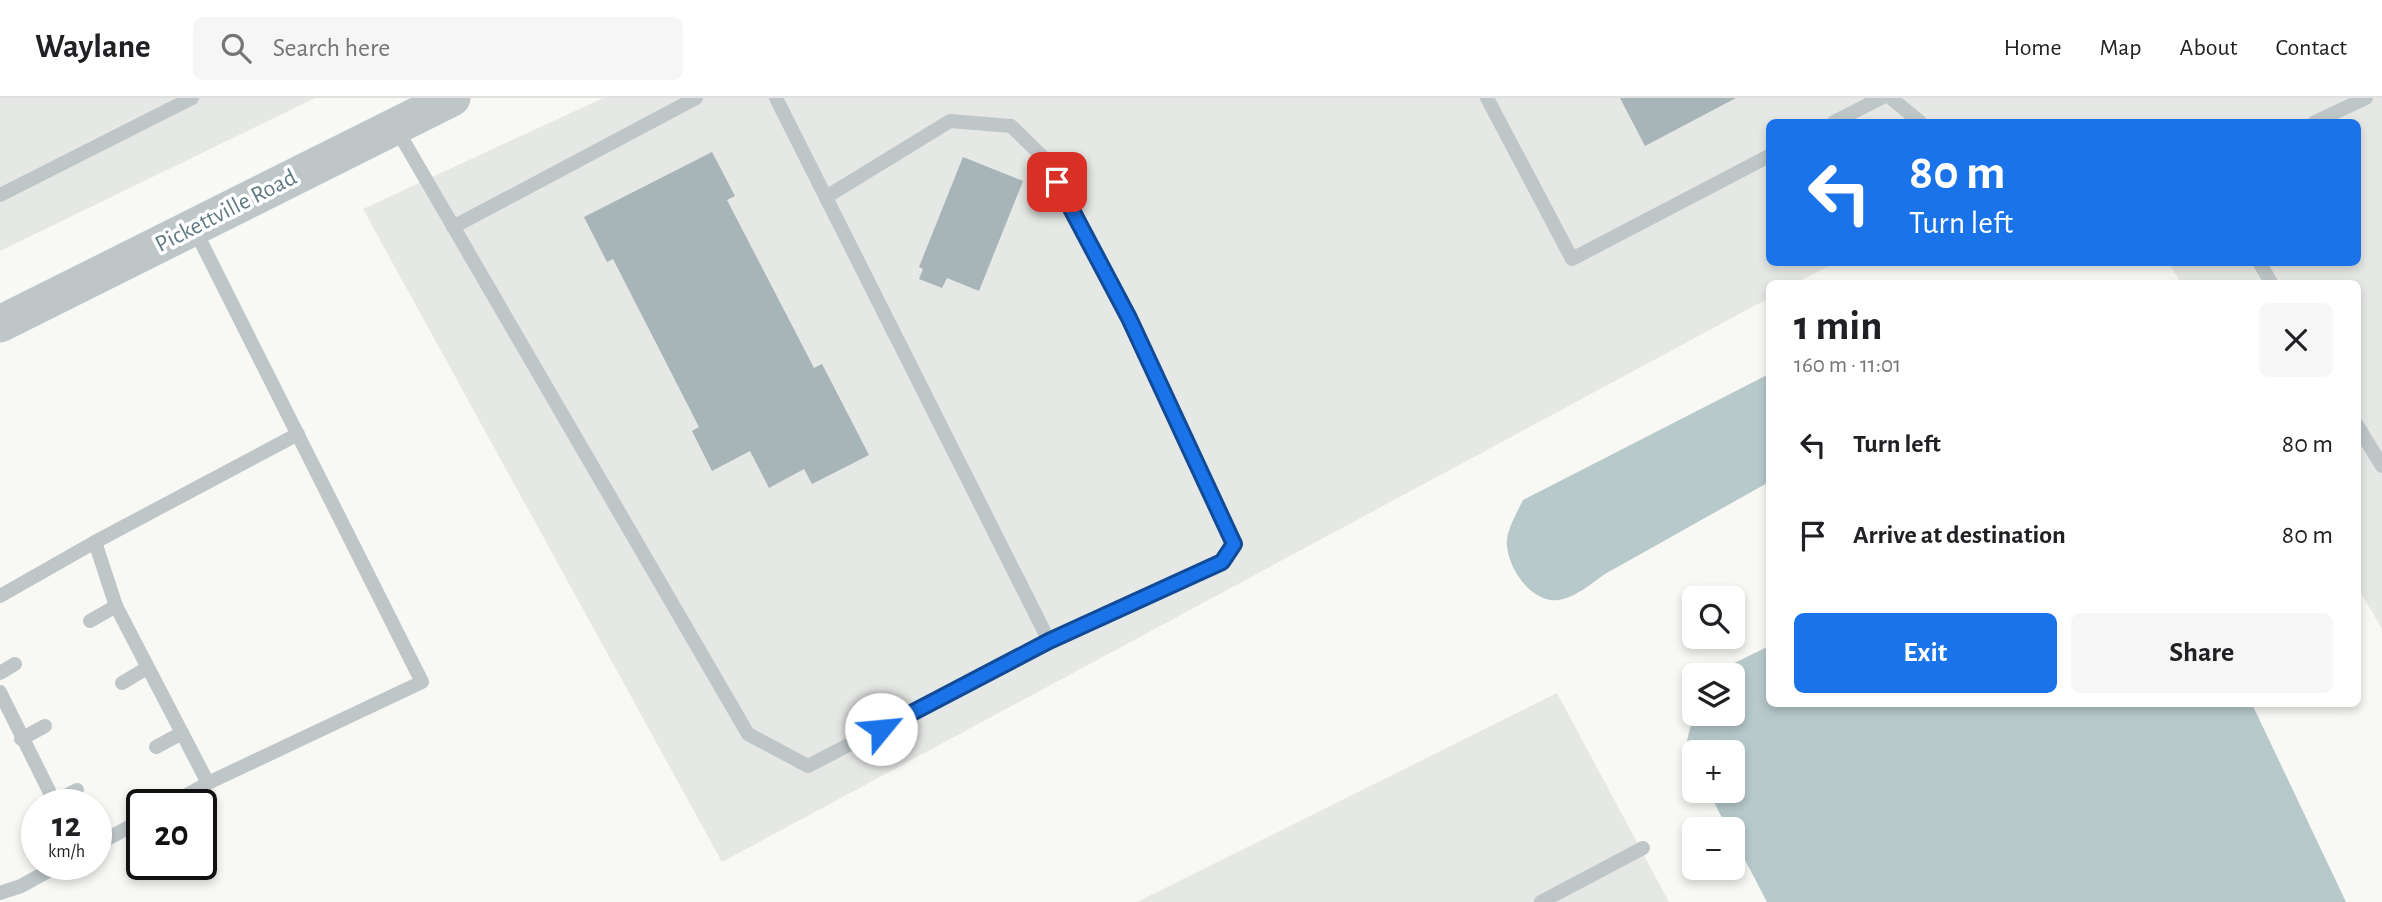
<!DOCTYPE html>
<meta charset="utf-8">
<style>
body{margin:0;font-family:"Alegreya Sans",sans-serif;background:#f6f6f6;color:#202124;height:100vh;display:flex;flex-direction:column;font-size:26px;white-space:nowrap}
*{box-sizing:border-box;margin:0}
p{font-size:23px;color:#757577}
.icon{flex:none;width:38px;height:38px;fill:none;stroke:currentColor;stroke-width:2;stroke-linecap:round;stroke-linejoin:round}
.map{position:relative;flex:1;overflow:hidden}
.sheet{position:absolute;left:1766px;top:182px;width:595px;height:427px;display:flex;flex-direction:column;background:#fff;border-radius:10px;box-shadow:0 4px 10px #0003}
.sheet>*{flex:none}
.hud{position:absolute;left:1766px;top:21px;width:595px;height:147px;border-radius:10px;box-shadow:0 4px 10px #0003;background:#1a73e8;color:#fff;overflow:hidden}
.fabs{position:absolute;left:1682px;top:488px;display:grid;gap:14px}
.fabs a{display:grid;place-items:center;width:63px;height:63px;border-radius:10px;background:#fff;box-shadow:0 4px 10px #0003;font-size:35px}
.speed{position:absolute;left:21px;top:691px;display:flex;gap:14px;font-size:35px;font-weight:700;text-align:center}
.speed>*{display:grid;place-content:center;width:91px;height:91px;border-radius:50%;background:#fff;box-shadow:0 4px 10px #0003;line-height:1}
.speed small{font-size:18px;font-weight:400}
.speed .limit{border:4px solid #111;border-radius:10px;background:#fff;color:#111}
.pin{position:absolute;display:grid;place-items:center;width:60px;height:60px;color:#fff;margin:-30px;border-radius:14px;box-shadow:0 4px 10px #0006}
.me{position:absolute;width:77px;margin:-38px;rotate:62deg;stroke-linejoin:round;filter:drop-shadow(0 0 5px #0008)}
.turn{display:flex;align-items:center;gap:24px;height:147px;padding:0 28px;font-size:32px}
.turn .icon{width:91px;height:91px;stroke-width:2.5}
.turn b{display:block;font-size:49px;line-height:60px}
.round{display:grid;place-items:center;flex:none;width:74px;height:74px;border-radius:10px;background:#f6f6f6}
.overview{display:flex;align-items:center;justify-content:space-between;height:119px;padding:0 28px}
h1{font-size:42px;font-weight:700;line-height:52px}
.button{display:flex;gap:14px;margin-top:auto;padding:14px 28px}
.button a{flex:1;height:80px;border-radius:10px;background:#1a73e8;color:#fff;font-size:28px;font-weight:700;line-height:80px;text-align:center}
.button a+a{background:#f6f6f6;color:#202124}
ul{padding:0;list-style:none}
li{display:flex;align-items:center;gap:21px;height:91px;padding:0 28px}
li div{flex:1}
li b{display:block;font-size:26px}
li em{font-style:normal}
header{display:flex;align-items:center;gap:42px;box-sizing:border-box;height:98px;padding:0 35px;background:#fff;border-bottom:2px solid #e0e0e0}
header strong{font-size:33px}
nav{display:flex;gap:38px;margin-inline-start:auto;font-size:24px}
.search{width:490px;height:63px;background:#f6f6f6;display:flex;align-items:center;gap:18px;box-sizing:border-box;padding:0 24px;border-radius:10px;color:#757577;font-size:26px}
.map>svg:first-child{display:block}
</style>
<header>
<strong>Waylane</strong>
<div class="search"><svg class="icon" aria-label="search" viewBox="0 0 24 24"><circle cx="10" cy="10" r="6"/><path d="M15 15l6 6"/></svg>Search here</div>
<nav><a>Home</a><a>Map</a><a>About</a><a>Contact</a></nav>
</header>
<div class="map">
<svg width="2382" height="804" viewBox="0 0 2382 804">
<rect width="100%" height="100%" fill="#f8f8f5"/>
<g fill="#e6e8e6">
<path d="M 0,0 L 315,0 L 0,153 Z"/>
<path d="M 603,0 L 2382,0 L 2382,531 L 2357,488 L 2357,186 L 2181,185 L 2169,165 L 2357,164 L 2357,24 L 1769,24 L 1769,164 L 1835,165 L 1796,185 L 1769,186 L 1769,200 L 722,764 L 363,111 Z"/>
<path d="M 1557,595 L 1669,804 L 1137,804 Z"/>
</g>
<g fill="#b7c9cb">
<path d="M 1769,276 L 1769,384 L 1605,476 C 1592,485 1575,500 1558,502 C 1532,505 1509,472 1507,448 C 1505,434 1517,415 1523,402 Z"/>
<path d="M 1769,548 L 1769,606 L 2252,606 L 2346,804 L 1767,804 L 1733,739 L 1732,732 L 1728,731 L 1708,693 L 1732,693 L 1732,654 L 1694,654 L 1694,667 L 1685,651 L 1694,614 L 1694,616 L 1732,616 L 1732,578 L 1710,577 Z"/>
</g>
<g fill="#a7b4b8">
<path d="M 1620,0 L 1736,0 L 1645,48 Z"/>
<path d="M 712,54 L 735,98 L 727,102 L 814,270 L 822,266 L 869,357 L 812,386 L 804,371 L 769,390 L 750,353 L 712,373 L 692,333 L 699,329 L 613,161 L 607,164 L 584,119 Z"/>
<path d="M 963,59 L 1023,83 L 979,193 L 947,180 L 942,190 L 919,181 L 923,171 L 919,169 Z"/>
</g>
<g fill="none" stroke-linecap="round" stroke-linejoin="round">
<g stroke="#bec6c8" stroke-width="14">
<path d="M 1487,0 L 1572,161 L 1769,58"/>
<path d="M 1891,0 L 1920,24"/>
<path d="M 1834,24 L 1881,0"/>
<path d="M 2315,24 L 2366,0"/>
<path d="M 396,30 L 748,636 L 808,668 L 1049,543 L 776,0"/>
<path d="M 0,97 L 192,0"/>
<path d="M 826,99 L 950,23 L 1011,28 L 1045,61 L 1129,220 L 1234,446 L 1222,464 L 1049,543"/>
<path d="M 453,129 L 696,0"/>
<path d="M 2259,164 L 2272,186"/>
<path d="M 2357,327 L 2382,368"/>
<path d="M 0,498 L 95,444"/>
<path d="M 90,523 L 116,508"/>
<path d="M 0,575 L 15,566"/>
<path d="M 122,585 L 147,570"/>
<path d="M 0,594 L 56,707"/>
<path d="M 21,641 L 45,628"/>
<path d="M 156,649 L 182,635"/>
<path d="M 208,685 L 116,508 L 95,444 L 298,336"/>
<path d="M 54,704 L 77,692"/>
<path d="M 169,707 L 208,685 L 422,584 L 194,130"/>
<path d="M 96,747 L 142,722"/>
<path d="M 0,795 L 21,788 L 61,766"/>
<path d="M 1541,804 L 1643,750"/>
</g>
<path stroke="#bec6c8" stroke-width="37" d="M 0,226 L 452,0"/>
</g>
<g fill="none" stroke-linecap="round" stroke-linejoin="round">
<g stroke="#114b97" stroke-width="18">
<path id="route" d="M 881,631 L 1049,543 L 1222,464 L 1234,446 L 1129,220 L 1057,84"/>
</g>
<use href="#route" stroke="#1a73e8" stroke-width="12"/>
</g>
<g text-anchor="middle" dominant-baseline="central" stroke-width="7" stroke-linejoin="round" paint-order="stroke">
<g font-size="24" fill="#617a83" stroke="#fff">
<text transform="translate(226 113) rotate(-27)">Pickettville Road</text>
</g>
</g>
</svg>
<div class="fabs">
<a><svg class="icon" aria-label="search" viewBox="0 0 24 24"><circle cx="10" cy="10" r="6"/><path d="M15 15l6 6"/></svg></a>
<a><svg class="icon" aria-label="layers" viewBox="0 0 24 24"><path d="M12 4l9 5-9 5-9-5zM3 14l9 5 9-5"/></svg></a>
<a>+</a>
<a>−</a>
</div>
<div class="speed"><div>12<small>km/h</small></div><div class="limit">20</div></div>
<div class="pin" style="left:1057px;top:84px;background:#d93025"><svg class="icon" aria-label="arrive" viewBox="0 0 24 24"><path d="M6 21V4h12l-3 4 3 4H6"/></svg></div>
<svg class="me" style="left:881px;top:631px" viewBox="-20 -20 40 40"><circle r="19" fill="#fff"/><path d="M0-13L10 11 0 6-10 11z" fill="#1a73e8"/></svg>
<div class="hud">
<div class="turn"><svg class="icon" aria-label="left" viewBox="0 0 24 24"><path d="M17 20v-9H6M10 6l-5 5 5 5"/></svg><div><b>80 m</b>Turn left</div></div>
</div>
<section class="sheet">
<div class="overview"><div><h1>1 min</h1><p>160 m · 11:01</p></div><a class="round"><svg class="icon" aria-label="close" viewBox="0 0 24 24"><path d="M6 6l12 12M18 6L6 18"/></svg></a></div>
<ul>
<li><svg class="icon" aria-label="left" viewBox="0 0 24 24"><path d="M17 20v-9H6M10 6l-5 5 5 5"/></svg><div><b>Turn left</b></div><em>80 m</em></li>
<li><svg class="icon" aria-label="arrive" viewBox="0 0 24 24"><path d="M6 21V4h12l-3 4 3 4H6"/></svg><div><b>Arrive at destination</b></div><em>80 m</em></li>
</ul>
<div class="button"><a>Exit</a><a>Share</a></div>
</section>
</div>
